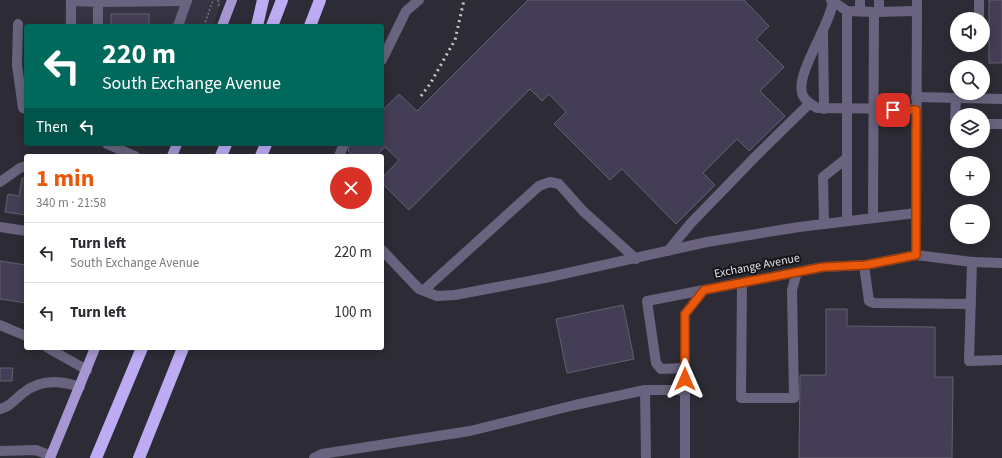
<!DOCTYPE html>
<meta charset="utf-8">
<style>
body{margin:0;font-family:"Source Sans 3",sans-serif;background:#f2f2f3;color:#2b2b33;height:100vh;display:flex;flex-direction:column;font-size:15px;white-space:nowrap}
*{box-sizing:border-box;margin:0}
p{font-size:13px;color:#7c7c81}
.icon{flex:none;width:22px;height:22px;fill:none;stroke:currentColor;stroke-width:2;stroke-linecap:round;stroke-linejoin:round}
.map{position:relative;flex:1;overflow:hidden}
.sheet{position:absolute;left:24px;top:154px;width:360px;height:196px;display:flex;flex-direction:column;background:#fff;border-radius:4px;box-shadow:0 2px 10px #0003}
.sheet>*{flex:none}
.top-card{position:absolute;left:24px;top:24px;width:360px;height:122px;border-radius:4px;box-shadow:0 2px 10px #0003;background:#00695c;color:#fff;overflow:hidden}
.controls{position:absolute;left:950px;top:12px;display:grid;gap:8px}
.controls a{display:grid;place-items:center;width:40px;height:40px;border-radius:50%;background:#fff;box-shadow:0 2px 10px #0003;font-size:20px}
.pin{position:absolute;display:grid;place-items:center;width:34px;height:34px;color:#fff;margin:-17px;border-radius:8px;box-shadow:0 2px 6px #0006}
.me{position:absolute;width:44px;margin:-22px;rotate:0deg;stroke-linejoin:round;filter:drop-shadow(0 0 3px #0008)}
.turn{display:flex;align-items:center;gap:14px;height:84px;padding:0 12px;font-size:18px}
.turn .icon{width:52px;height:52px;stroke-width:2.5}
.turn b{display:block;font-size:28px;line-height:34px}
.then{display:flex;align-items:center;height:38px;padding:0 12px;background:#0003;gap:8px;font-size:15px}
.round{display:grid;place-items:center;flex:none;width:42px;height:42px;border-radius:21px;background:#f2f2f3}
.headline{display:flex;align-items:center;justify-content:space-between;height:68px;padding:0 12px}
h1{font-size:24px;font-weight:700;line-height:30px;color:#ea580c}
ul{padding:0;list-style:none}
li{display:flex;align-items:center;gap:12px;height:60px;padding:0 12px;border-top:1px solid #e1e1e2}
li div{flex:1}
li b{display:block;font-size:15px}
li em{font-style:normal}
.map>svg:first-child{display:block}
</style>
<div class="map">
<svg width="1002" height="458" viewBox="0 0 1002 458">
<rect width="100%" height="100%" fill="#2d2b35"/>
<path fill="#363342" d="M 65,0 L 222,0 L 213,26 L 64,26 Z"/>
<g fill="#433d56" stroke="#64616d">
<path d="M 528,0 L 744,0 L 769,26 L 756,39 L 784,67 L 760,91 L 785,116 L 749,151 L 737,139 L 703,173 L 715,185 L 676,224 L 622,169 L 610,180 L 554,124 L 566,112 L 549,94 L 542,101 L 530,89 L 409,210 L 382,183 L 382,178 L 399,160 L 385,147 L 376,156 L 353,156 L 348,151 L 350,144 L 382,144 L 382,111 L 399,94 L 417,111 Z"/>
<rect x="989" y="0" width="13" height="63"/>
<rect x="111" y="14" width="38" height="12"/>
<path d="M 22,178 L 26,179 L 26,215 L 5,212 L 8,194 L 19,196 Z"/>
<path d="M 0,261 L 26,265 L 26,303 L 0,299 Z"/>
<path d="M 623,305 L 634,359 L 567,373 L 556,319 Z"/>
<path d="M 826,309 L 847,309 L 847,326 L 935,327 L 935,377 L 953,377 L 952,458 L 799,458 L 800,375 L 826,375 Z"/>
<path d="M 0,368 L 13,368 L 12,381 L 0,381 Z"/>
</g>
<g fill="none" stroke-linecap="round" stroke-linejoin="round">
<g stroke="#76757d" stroke-width="1.5" stroke-dasharray="2 2" stroke-linecap="butt">
<path d="M 218,0 L 219,6"/>
<path d="M 204,26 L 213,0"/>
</g>
<g stroke="#69637f" stroke-width="10">
<path d="M 831,0 L 847,11 L 874,12"/>
<path d="M 833,0 C 832,24 793,75 803,96 C 806,101 812,105 817,108 L 916,109"/>
<path d="M 71,1 L 98,2 L 98,26"/>
<path d="M 98,2 L 187,1"/>
<path d="M 860,11 L 860,0"/>
<path d="M 879,12 L 879,0"/>
<path d="M 979,19 L 979,0"/>
<path d="M 18,24 L 17,65 L 23,108 L 26,109"/>
<path d="M 71,26 L 71,0"/>
<path d="M 178,26 L 187,0"/>
<path d="M 823,33 L 824,109"/>
<path d="M 382,60 L 406,11 L 419,0"/>
<path d="M 916,97 L 1002,99"/>
<path d="M 956,98 L 955,120 L 957,122"/>
<path d="M 983,124 L 1002,124"/>
<path d="M 107,144 L 135,156"/>
<path d="M 339,156 L 344,144"/>
<path d="M 0,182 L 20,168 L 26,166"/>
<path d="M 873,218 L 874,12 L 916,11"/>
<path d="M 847,221 L 847,11"/>
<path d="M 824,224 L 823,177 L 847,158"/>
<path d="M 0,227 L 26,231"/>
<path d="M 382,250 L 419,289 L 437,296 L 455,295 L 545,278 L 707,242 L 799,227 L 916,213"/>
<path d="M 668,251 L 691,223 L 756,156 L 809,104"/>
<path d="M 916,255 L 917,0"/>
<path d="M 972,262 L 1002,263"/>
<path d="M 864,265 L 869,301 L 874,303 L 971,304"/>
<path d="M 742,283 L 741,398 L 794,398 L 792,290 L 797,272"/>
<path d="M 424,290 L 539,186 L 550,182 L 559,184 L 583,211 L 636,259"/>
<path d="M 0,325 L 26,336"/>
<path d="M 48,348 L 87,370"/>
<path d="M 685,368 L 661,369 L 656,363 L 647,301 L 704,290"/>
<path d="M 645,390 L 646,458"/>
<path d="M 0,409 C 10,407 15,399 23,393 C 40,379 60,380 80,387"/>
<path d="M 0,451 L 36,450 L 51,456"/>
<path d="M 314,458 L 322,454 L 470,431 L 575,405 L 645,390 L 685,390"/>
<path d="M 685,458 L 685,314 L 704,290 L 823,267 L 866,265 L 916,255 L 972,262 L 969,361 L 1002,360"/>
</g>
<g stroke="#a697d2" stroke-width="10">
<path d="M 222,26 L 232,0"/>
<path d="M 172,156 L 177,144"/>
<path d="M 50,458 L 95,348"/>
</g>
<g stroke="#bdabf3" stroke-width="12">
<path d="M 257,26 L 263,0"/>
<path d="M 272,26 L 282,0"/>
<path d="M 310,26 L 320,0"/>
<path d="M 221,156 L 226,144"/>
<path d="M 261,156 L 266,144"/>
<path d="M 96,458 L 142,348"/>
<path d="M 139,458 L 183,348"/>
</g>
<path stroke="#c9c8ce" stroke-width="3" stroke-dasharray="2 4" stroke-linecap="butt" d="M 421,96 L 430,84 L 455,40 L 464,0"/>
</g>
<g fill="none" stroke-linecap="round" stroke-linejoin="round">
<g stroke="#983908" stroke-width="10">
<path id="route" d="M 685,379 L 685,314 L 704,290 L 823,267 L 866,265 L 916,255 L 916,110 L 893,110"/>
</g>
<use href="#route" stroke="#ea580c" stroke-width="7"/>
</g>
<g text-anchor="middle" dominant-baseline="central" stroke-width="4" stroke-linejoin="round" paint-order="stroke">
<g font-size="12" fill="#e6e5eb" stroke="#151419">
<text transform="translate(757 266) rotate(-11)">Exchange Avenue</text>
</g>
</g>
</svg>
<div class="controls">
<a><svg class="icon" aria-label="sound" viewBox="0 0 24 24"><path d="M4 9h4l5-4v14l-5-4H4zM17 9q2 3 0 6"/></svg></a>
<a><svg class="icon" aria-label="search" viewBox="0 0 24 24"><circle cx="10" cy="10" r="6"/><path d="M15 15l6 6"/></svg></a>
<a><svg class="icon" aria-label="layers" viewBox="0 0 24 24"><path d="M12 4l9 5-9 5-9-5zM3 14l9 5 9-5"/></svg></a>
<a>+</a>
<a>−</a>
</div>
<div class="pin" style="left:893px;top:110px;background:#d93025"><svg class="icon" aria-label="arrive" viewBox="0 0 24 24"><path d="M6 21V4h12l-3 4 3 4H6"/></svg></div>
<svg class="me" style="left:685px;top:379px" viewBox="-20 -20 40 40"><path d="M0-17L14 15 0 8-14 15z" fill="#ea580c" stroke="#fff" stroke-width="4"/></svg>
<div class="top-card">
<div class="turn"><svg class="icon" aria-label="left" viewBox="0 0 24 24"><path d="M17 20v-9H6M10 6l-5 5 5 5"/></svg><div><b>220 m</b>South Exchange Avenue</div></div>
<div class="then">Then<svg class="icon" aria-label="left" viewBox="0 0 24 24"><path d="M17 20v-9H6M10 6l-5 5 5 5"/></svg></div>
</div>
<section class="sheet">
<div class="headline"><div><h1>1 min</h1><p>340 m · 21:58</p></div><a class="round" style="background:#d93025;color:#fff"><svg class="icon" aria-label="close" viewBox="0 0 24 24"><path d="M6 6l12 12M18 6L6 18"/></svg></a></div>
<ul>
<li><svg class="icon" aria-label="left" viewBox="0 0 24 24"><path d="M17 20v-9H6M10 6l-5 5 5 5"/></svg><div><b>Turn left</b><p>South Exchange Avenue</p></div><em>220 m</em></li>
<li><svg class="icon" aria-label="left" viewBox="0 0 24 24"><path d="M17 20v-9H6M10 6l-5 5 5 5"/></svg><div><b>Turn left</b></div><em>100 m</em></li>
</ul>
</section>
</div>
